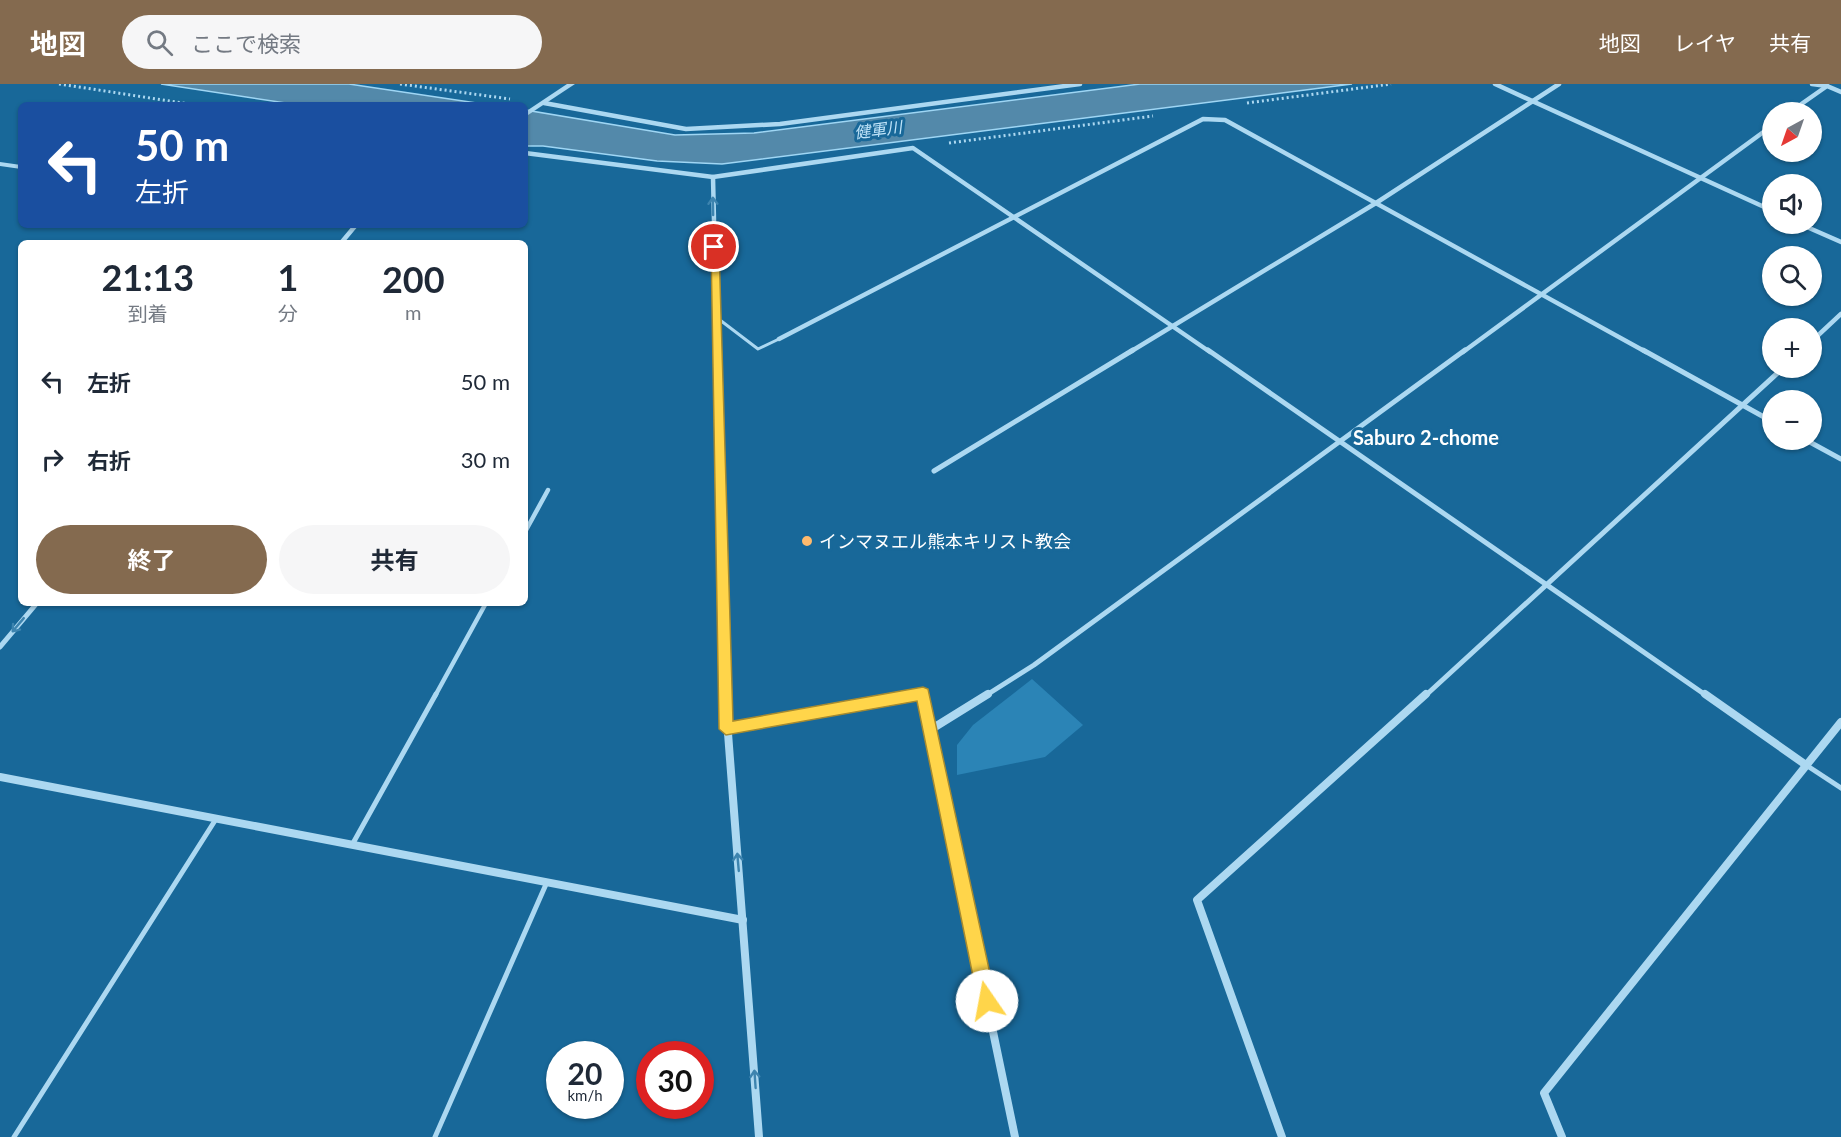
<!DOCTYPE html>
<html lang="ja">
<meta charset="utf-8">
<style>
body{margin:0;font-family:Lato,"Noto Sans JP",sans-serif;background:#f6f6f7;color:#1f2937;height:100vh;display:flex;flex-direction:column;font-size:22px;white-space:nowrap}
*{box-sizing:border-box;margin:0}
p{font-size:20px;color:#747a83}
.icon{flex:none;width:33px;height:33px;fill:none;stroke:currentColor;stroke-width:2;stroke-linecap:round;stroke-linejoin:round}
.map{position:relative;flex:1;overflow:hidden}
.panel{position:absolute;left:18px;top:156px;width:510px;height:366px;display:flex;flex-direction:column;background:#fff;border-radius:9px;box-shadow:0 2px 4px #0004}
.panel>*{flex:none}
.top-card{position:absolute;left:18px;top:18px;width:510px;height:126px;border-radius:9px;box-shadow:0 2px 4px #0004;background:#1a4fa0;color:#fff;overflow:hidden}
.needle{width:39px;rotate:220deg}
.fabs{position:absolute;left:1762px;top:18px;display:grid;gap:12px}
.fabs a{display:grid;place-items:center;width:60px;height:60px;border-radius:50%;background:#fff;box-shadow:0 2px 4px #0004;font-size:30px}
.speed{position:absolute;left:546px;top:957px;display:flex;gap:12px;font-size:30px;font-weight:700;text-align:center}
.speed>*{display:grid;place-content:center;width:78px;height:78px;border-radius:50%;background:#fff;box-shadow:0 2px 4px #0004;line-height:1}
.speed small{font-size:15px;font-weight:400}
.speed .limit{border:9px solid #d22;background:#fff;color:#111}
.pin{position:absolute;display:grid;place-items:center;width:51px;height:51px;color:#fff;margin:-26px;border:3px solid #fff;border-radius:50%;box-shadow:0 2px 6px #0007}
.me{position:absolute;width:66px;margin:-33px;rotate:348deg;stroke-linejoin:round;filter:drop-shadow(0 0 4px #0008)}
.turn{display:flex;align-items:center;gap:21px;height:126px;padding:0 18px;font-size:27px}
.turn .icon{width:78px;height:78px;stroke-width:2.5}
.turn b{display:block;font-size:42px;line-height:51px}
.eta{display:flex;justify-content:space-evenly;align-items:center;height:102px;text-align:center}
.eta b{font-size:36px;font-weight:700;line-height:42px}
.primary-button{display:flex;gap:12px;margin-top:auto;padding:12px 18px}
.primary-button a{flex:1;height:69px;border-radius:36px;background:#846a4f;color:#fff;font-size:24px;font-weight:700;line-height:69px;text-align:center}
.primary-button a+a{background:#f6f6f7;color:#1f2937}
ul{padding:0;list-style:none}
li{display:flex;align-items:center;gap:18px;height:78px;padding:0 18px}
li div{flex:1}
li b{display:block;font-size:22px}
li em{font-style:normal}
header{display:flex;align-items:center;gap:36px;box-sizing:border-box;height:84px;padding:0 30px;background:#846a4f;color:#fff}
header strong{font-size:28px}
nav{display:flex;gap:33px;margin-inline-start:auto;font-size:21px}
.search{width:420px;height:54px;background:#f6f6f7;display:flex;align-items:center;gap:15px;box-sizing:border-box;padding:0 21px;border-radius:33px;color:#747a83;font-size:22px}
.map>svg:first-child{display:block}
</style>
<header>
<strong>地図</strong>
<div class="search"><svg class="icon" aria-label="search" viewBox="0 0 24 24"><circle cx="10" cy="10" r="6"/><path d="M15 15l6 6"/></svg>ここで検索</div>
<nav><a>地図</a><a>レイヤ</a><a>共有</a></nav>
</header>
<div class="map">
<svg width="1841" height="1053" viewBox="0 0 1841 1053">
<rect width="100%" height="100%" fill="#186899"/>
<path fill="#2b84b6" d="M 1032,595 L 1083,641 L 1045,673 L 957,691 L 957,661 L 973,641 Z"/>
<g fill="#5389aa" stroke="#9fd6f4" stroke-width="1.5">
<path d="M 161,0 L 349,0 L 490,21 L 299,21 Z"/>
<path d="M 1140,0 L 1352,0 L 722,80 L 657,77 L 543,62 L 525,62 L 525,26 L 675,51 L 754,49 Z"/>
</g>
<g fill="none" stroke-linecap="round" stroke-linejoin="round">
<g stroke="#acd8f1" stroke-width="3" stroke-dasharray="2 3" stroke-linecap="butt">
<path d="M 59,0 L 196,21"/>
<path d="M 400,0 L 510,15"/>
<path d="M 1247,19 L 1391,0"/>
<path d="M 949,59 L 1153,32"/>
</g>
<path stroke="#acd8f1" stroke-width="3" d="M 716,233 L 758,265 L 779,255"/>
<g stroke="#acd8f1" stroke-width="4.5">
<path d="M 525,448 L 548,406"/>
<path d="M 435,612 L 486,519"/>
</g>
<g stroke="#acd8f1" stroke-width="5">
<path d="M 1806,681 L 1841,704"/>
<path d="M 352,761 L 436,610"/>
<path d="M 14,1053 L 216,735"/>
<path d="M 435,1053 L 547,798"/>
</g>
<g stroke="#acd8f1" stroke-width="4.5">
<path d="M 1495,0 L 1773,127"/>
<path d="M 1812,0 L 1827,2"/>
<path d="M 544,19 L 686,45 L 780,40 L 1080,0"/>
<path d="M 1790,28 L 1827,2 L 1841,8"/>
<path d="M 525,69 L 713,93 L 913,64 L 1210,268"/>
<path d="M 713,93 L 717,268"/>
<path d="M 1800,140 L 1841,158"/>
<path d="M 341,159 L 356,141"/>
<path d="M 779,255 L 1203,35 L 1225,36 L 1646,268"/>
<path d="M 1812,257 L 1841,230"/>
<path d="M 1130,268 L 1376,119 L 1559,0"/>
<path d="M 1463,268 L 1773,41"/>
</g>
<g stroke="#acd8f1" stroke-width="5">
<path d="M 717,266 L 725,612"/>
<path d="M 1208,266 L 1707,612"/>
<path d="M 1643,266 L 1773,338"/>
<path d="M 1806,356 L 1841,375"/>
<path d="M 934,387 L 1133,266"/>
<path d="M 0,563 L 37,519"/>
<path d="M 914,612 L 923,612"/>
<path d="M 985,612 L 1034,581 L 1465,266"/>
<path d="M 1425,612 L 1783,284"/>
</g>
<g stroke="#acd8f1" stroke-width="8">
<path d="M 725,610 L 759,1053"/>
<path d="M 923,610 L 930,646"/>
<path d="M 988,610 L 930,646 L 1015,1053"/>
<path d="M 1705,610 L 1806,681"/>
<path d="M 726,645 L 923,610"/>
<path d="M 0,693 L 743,836"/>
<path d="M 1282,1053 L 1197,816 L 1426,610"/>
<path d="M 1562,1053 L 1544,1009 L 1841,638"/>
</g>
<g fill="#acd8f1" fill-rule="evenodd">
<path d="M 567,0 L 575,0 L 525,33 L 525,28 Z"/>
<path d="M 0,78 L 21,81 L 21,85 L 0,82 Z"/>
</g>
</g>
<defs><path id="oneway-shaft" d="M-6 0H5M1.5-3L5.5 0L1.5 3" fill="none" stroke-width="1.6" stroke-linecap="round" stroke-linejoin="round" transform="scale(1.5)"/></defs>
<g stroke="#3d84af">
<use href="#oneway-shaft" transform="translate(713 122) rotate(-91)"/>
<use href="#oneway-shaft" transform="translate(18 541) rotate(130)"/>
<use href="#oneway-shaft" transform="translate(738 778) rotate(-95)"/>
<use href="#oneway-shaft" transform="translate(755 995) rotate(-94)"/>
</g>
<path fill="#ffd54a" stroke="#a68a30" stroke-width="1.5" d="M 711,161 L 719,163 L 733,637 L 923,603 L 928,605 L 996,917 L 993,923 L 987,926 L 981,923 L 978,917 L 917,617 L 726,651 L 719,645 Z"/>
<circle fill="#ffba6d" stroke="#186899" stroke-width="2" cx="807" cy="457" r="6"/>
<g text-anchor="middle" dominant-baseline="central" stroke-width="6" stroke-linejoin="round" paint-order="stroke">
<g font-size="16" font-style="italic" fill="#c0e4f9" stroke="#186899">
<text transform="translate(878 45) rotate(-7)">健軍川</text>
</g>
<g font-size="18" fill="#fff" stroke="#186899" text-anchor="start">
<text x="819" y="457">インマヌエル熊本キリスト教会</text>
</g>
<g font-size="20" font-weight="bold" fill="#fff" stroke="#186899">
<text x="1426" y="353">Saburo 2-chome</text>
</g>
</g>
</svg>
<div class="fabs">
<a><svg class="needle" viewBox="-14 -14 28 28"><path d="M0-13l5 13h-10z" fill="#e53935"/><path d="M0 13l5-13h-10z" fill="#747a83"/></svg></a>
<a><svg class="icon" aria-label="sound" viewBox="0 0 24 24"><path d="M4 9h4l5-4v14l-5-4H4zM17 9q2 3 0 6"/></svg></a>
<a><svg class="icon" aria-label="search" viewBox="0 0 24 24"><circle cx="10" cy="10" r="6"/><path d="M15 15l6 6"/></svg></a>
<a>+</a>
<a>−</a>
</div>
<div class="speed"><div>20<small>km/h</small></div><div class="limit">30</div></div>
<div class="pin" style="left:714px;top:163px;background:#d93025"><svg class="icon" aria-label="arrive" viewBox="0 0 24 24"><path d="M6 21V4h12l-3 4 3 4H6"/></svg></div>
<svg class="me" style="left:987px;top:917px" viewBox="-20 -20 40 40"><circle r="19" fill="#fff"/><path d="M0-13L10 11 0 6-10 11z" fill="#ffd54a"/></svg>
<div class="top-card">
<div class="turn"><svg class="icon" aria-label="left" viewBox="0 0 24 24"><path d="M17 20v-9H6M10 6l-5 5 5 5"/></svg><div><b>50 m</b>左折</div></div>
</div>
<section class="panel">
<div class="eta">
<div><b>21:13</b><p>到着</p></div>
<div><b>1</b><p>分</p></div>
<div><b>200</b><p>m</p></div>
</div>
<ul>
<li><svg class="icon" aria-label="left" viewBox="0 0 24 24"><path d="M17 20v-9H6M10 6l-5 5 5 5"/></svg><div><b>左折</b></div><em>50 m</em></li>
<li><svg class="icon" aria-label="right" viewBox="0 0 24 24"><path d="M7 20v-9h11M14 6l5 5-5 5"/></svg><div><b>右折</b></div><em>30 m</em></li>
</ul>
<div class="primary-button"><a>終了</a><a>共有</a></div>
</section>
</div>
